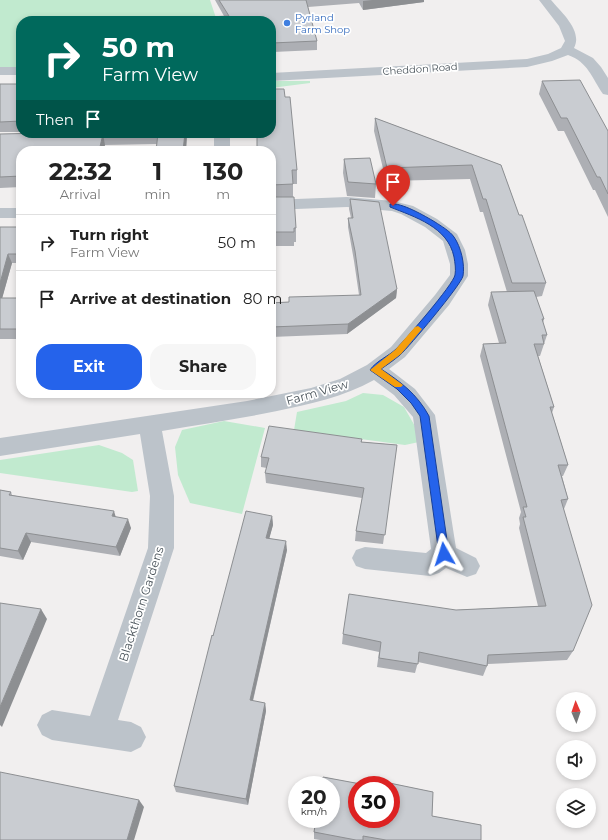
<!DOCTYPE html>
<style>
body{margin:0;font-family:Montserrat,sans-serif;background:#f6f6f6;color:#222;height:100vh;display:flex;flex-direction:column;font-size:15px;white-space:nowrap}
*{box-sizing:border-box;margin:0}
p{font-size:13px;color:#767676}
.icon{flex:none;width:22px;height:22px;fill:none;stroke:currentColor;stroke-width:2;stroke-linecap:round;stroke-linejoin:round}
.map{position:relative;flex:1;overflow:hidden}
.details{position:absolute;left:16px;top:146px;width:260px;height:252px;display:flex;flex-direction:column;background:#fff;border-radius:16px;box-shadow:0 2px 6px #0003}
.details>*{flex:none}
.top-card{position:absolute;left:16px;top:16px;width:260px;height:122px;border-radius:16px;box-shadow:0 2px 6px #0003;background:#00695c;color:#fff;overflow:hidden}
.needle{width:26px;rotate:358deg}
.buttons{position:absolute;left:556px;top:692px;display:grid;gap:8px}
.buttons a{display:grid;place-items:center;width:40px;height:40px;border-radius:50%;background:#fff;box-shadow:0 2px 6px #0003;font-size:20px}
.speed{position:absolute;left:288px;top:776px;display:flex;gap:8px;font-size:20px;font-weight:700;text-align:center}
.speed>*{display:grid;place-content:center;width:52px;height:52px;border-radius:50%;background:#fff;box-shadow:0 2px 6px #0003;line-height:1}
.speed small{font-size:10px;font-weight:400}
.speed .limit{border:6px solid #d22;background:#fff;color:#111}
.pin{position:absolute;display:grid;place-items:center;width:34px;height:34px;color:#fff;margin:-41px -17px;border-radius:50% 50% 50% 0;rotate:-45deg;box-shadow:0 0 4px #0007}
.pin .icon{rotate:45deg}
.me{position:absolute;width:44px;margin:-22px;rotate:354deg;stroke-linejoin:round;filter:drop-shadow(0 0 3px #0008)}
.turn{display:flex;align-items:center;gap:14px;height:84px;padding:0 20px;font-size:18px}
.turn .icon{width:52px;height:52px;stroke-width:2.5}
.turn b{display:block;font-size:28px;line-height:34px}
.then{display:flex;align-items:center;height:38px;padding:0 20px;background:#0003;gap:8px;font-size:15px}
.eta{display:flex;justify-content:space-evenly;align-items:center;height:68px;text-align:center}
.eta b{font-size:24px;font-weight:700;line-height:28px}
.cta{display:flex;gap:8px;margin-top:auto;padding:8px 20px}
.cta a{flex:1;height:46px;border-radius:16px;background:#2563eb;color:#fff;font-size:16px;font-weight:700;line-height:46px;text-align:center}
.cta a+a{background:#f6f6f6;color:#222}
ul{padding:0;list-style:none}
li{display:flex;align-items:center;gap:12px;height:56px;padding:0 20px;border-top:1px solid #e0e0e0}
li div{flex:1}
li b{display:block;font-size:15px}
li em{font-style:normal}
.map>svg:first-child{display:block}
</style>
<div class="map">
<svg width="608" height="840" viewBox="0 0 608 840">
<rect width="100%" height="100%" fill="#f1efef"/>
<g fill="#c1eacf">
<path d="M 0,0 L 210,0 L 217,21 L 21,21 L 21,67 L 0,67 Z"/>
<path d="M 271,81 L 310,81 L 310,83 L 271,88 Z"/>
<path d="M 363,393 L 383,395 L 404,407 L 416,428 L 419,442 L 405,445 L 294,430 L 297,412 L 346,401 Z"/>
<path d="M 224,421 L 265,428 L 242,514 L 190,503 L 178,475 L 175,447 L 182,430 Z"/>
<path d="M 99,445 L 122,453 L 133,460 L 138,491 L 132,492 L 0,473 L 0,460 Z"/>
</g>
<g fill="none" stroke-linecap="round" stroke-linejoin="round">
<g fill="#bcc3ca" fill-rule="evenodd">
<path d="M 539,0 L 551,0 C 562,13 583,31 574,48 L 593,58 L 601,67 L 608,78 L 608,95 L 603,94 C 592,78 588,62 568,55 L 552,61 L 527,67 L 271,81 L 271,73 L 527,59 L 548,54 L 561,48 L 565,41 L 559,26 Z"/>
<rect x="0" y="67" width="21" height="8"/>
<rect x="214" y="133" width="16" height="18"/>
<path d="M 347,197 L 393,201 L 413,206 L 437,219 L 457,234 L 465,250 L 468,264 L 468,276 L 449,305 L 405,357 L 389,369 L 415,389 L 435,415 L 456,548 L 476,558 L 480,566 L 476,574 L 467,577 L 446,568 L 439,573 L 430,576 L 365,569 L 356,566 L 352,558 L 356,550 L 365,547 L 426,553 L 431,549 L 413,417 L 394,395 L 374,380 C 343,397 311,404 277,411 C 239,419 201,424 162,431 L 174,496 L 174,548 L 118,720 L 131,722 L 141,727 L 146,737 L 141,747 L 131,752 L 52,740 L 42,735 L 37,725 L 42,715 L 52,710 L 90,716 L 148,548 L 150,496 L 140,434 L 0,456 L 0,438 L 247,401 L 311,388 L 340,379 L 367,365 L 391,347 L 435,295 L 450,275 L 450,264 L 443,241 L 425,227 L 401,214 L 392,211 L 347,207 L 271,210 L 271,200 Z"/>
<rect x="0" y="208" width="21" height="10"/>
</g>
</g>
<g fill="#adafb4">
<path d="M 215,0 L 424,0 L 424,2 L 363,10 L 359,3 L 308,7 L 317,41 L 317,50 L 273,52 L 273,56 L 271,56 L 271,21 L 224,16 Z"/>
<path d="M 542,81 L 608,131 L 608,217 L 595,190 L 593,190 L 564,131 L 558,131 L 539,94 Z"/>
<rect x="0" y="84" width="21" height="48"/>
<path d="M 285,97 L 297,170 L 297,184 L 293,184 L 293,197 L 296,228 L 296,242 L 294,242 L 294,246 L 271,246 L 271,151 Z"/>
<path d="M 375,118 L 501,165 L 519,215 L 546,283 L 542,296 L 536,297 L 544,319 L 543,323 L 547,335 L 540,356 L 538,356 L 554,407 L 552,413 L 568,465 L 563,476 L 562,476 L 568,499 L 564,509 L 573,651 L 567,660 L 488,664 L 487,666 L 483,676 L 418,662 L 415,673 L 377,667 L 379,652 L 342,644 L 343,634 L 456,610 L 538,606 L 519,528 L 520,524 L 519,518 L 521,512 L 480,356 L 483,344 L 499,343 L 488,305 L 491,292 L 507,292 L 483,212 L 480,212 L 470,179 L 386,181 L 374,131 Z"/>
<path d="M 48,133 L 187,133 L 186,151 L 156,151 L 157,144 L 105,145 L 21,151 L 21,187 L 0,188 L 0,134 Z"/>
<path d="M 344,159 L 376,184 L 375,198 L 347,196 L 343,173 Z"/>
<path d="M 350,199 L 397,289 L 396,298 L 347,334 L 271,337 L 271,303 L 289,302 L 359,295 L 354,261 L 348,227 L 348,218 L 351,218 L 349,209 Z"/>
<path d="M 0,227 L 21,227 L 21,263 L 12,263 L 2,298 L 21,298 L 21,339 L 0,339 Z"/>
<path d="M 362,439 L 362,442 L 397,445 L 383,544 L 355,541 L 356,531 L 362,498 L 266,483 L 265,473 L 267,468 L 261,467 L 261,457 Z"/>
<path d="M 0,490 L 11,492 L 12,495 L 116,517 L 131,528 L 120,556 L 31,542 L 23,560 L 0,556 Z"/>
<path d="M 272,516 L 273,525 L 269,538 L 287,550 L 253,701 L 265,703 L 266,711 L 248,805 L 176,792 L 174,786 L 213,636 Z"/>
<path d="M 323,777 L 366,785 L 357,785 L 357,819 L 391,819 L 391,785 L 368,785 L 370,779 L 433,792 L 432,816 L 481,825 L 481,840 L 320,840 L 314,839 L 314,832 L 316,819 L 331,819 L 331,785 L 321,785 Z"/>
</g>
<g fill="#8d8f92">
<path d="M 372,0 L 424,0 L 424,2 L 363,10 L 363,1 Z"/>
<path d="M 185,133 L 187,133 L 186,151 L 183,151 Z"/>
<path d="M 103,134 L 105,145 L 104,151 L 99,151 Z"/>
<path d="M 8,254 L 12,263 L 0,306 L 0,283 Z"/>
<path d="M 397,289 L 396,298 L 347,334 L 348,324 Z"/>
<path d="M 114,511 L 117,521 L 112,516 Z"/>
<path d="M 272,516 L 273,525 L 267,547 L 266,538 Z"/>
<path d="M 128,519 L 131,528 L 120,556 L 116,547 Z"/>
<path d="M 26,533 L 31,542 L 23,560 L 18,551 Z"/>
<path d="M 286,541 L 287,550 L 251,708 L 250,700 Z"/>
<path d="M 41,609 L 47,619 L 2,727 L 0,725 L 0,707 Z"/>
<path d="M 265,703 L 266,711 L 248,805 L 246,799 Z"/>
<path d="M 139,800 L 144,807 L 134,840 L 127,840 Z"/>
</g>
<g fill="#c9ccd1" stroke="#8d8f92">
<path d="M 219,0 L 306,0 L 317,41 L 272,43 L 272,47 L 271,47 L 271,21 L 182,21 L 182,20 L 187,20 L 187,18 L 229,16 Z"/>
<path d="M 580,80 L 608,131 L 608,194 L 600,177 L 597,177 L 567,118 L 561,118 L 542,81 Z"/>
<path d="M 0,84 L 21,84 L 21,121 L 0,122 Z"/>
<path d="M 271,89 L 284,89 L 285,97 L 290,97 L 297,170 L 292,170 L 293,184 L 271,185 L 271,151 L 257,151 L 257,133 L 271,133 Z"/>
<path d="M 375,118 L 501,165 L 519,215 L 522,215 L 546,283 L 512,283 L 486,199 L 483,199 L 472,165 L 387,168 Z"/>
<path d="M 48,133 L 132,133 L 103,134 L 99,151 L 21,151 L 21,176 L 0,177 L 0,134 Z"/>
<path d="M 158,133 L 185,133 L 183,151 L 156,151 Z"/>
<path d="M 370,158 L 376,184 L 348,182 L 344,159 Z"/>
<path d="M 271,197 L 294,197 L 296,228 L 294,228 L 294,232 L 271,232 Z"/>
<path d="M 350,199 L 379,202 L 397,289 L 348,324 L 271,327 L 271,303 L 289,302 L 289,297 L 361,295 L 355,251 L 348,218 L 353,218 Z"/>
<path d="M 0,227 L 21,227 L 21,254 L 8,254 L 0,283 Z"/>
<path d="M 534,291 L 544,319 L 542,319 L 547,335 L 542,335 L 544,344 L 534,344 L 554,407 L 550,407 L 568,465 L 558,465 L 568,499 L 561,500 L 592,605 L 573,651 L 488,655 L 487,666 L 419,652 L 418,664 L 379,658 L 381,642 L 343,634 L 349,594 L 456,610 L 546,606 L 523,517 L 526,517 L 523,507 L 527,507 L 483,344 L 506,343 L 491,292 Z"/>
<rect x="0" y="298" width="21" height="31"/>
<path d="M 269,426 L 362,439 L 361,442 L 397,445 L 385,535 L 356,531 L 364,488 L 265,473 L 269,458 L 261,457 Z"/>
<path d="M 0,490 L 11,492 L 9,495 L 114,511 L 112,516 L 128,519 L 116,547 L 26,533 L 18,551 L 0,548 Z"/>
<path d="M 246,511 L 272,516 L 266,538 L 286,541 L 250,700 L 265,703 L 246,799 L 174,786 L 212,635 L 213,636 Z"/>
<path d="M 0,603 L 41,609 L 0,707 Z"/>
<path d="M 0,772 L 139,800 L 127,840 L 0,840 Z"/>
<path d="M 323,777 L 366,785 L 357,785 L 357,819 L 391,819 L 391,785 L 369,785 L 370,779 L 433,792 L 432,816 L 481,825 L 481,840 L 386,840 L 363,836 L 363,840 L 356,840 L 314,832 L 316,819 L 331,819 L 331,785 L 321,785 Z"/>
</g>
<path fill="#2563eb" stroke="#184099" d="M 390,204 C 401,202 425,216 435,222 C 441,226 450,231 454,237 C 461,247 465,264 463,276 C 461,285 409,347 400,355 C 394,360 387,365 381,369 C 401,382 417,394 429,416 L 449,554 L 448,557 L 444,558 L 440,557 L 439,554 L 420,416 L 411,403 L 397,389 L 370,370 C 376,361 389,356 396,349 C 406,339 453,285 455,275 C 456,269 455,263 454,257 C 448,227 415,217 390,207 Z"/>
<path fill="#f59e0b" d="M 418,326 L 422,329 L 401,354 L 381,369 L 403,385 L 401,387 L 395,387 L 370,370 L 395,350 L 415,327 Z"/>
<circle fill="#3f7fe0" stroke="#fff" stroke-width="1.5" cx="287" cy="23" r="4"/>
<g text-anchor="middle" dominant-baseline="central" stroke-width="3.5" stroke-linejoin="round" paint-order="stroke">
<g font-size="10" fill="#366cbe" stroke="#fff" text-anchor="start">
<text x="295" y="17">Pyrland<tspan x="295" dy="12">Farm Shop</tspan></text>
</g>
<g font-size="10" fill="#49535a" stroke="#fff">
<text transform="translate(420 69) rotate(-4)">Cheddon Road</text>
</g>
<g font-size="12" fill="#49535a" stroke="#fff">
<text transform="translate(317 392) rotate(-16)">Farm View</text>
<text transform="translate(141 604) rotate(-72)">Blackthorn Gardens</text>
</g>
</g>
</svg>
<div class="buttons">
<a><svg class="needle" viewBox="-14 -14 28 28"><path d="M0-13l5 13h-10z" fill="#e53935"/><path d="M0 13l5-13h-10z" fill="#767676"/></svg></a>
<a><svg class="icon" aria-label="sound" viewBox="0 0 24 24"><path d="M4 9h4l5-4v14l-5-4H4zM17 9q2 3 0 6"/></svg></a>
<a><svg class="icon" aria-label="layers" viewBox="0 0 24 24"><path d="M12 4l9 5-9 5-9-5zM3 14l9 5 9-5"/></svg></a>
</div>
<div class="speed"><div>20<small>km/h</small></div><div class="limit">30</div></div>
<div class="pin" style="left:393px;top:206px;background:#d93025"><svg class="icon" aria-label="arrive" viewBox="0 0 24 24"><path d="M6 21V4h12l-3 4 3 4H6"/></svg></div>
<svg class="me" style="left:444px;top:554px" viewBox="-20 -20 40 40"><path d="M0-17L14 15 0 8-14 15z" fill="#2563eb" stroke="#fff" stroke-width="4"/></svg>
<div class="top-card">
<div class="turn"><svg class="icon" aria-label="right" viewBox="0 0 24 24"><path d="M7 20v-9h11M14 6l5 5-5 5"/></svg><div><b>50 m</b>Farm View</div></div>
<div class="then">Then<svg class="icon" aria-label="arrive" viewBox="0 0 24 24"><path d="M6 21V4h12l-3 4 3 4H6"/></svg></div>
</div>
<section class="details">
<div class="eta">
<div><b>22:32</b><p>Arrival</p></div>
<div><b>1</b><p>min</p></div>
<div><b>130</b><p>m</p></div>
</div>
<ul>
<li><svg class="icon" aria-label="right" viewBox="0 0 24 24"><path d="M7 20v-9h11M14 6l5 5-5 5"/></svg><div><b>Turn right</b><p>Farm View</p></div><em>50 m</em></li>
<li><svg class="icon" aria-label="arrive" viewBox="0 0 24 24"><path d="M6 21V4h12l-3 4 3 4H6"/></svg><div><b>Arrive at destination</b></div><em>80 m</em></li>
</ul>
<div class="cta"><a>Exit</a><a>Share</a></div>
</section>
</div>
